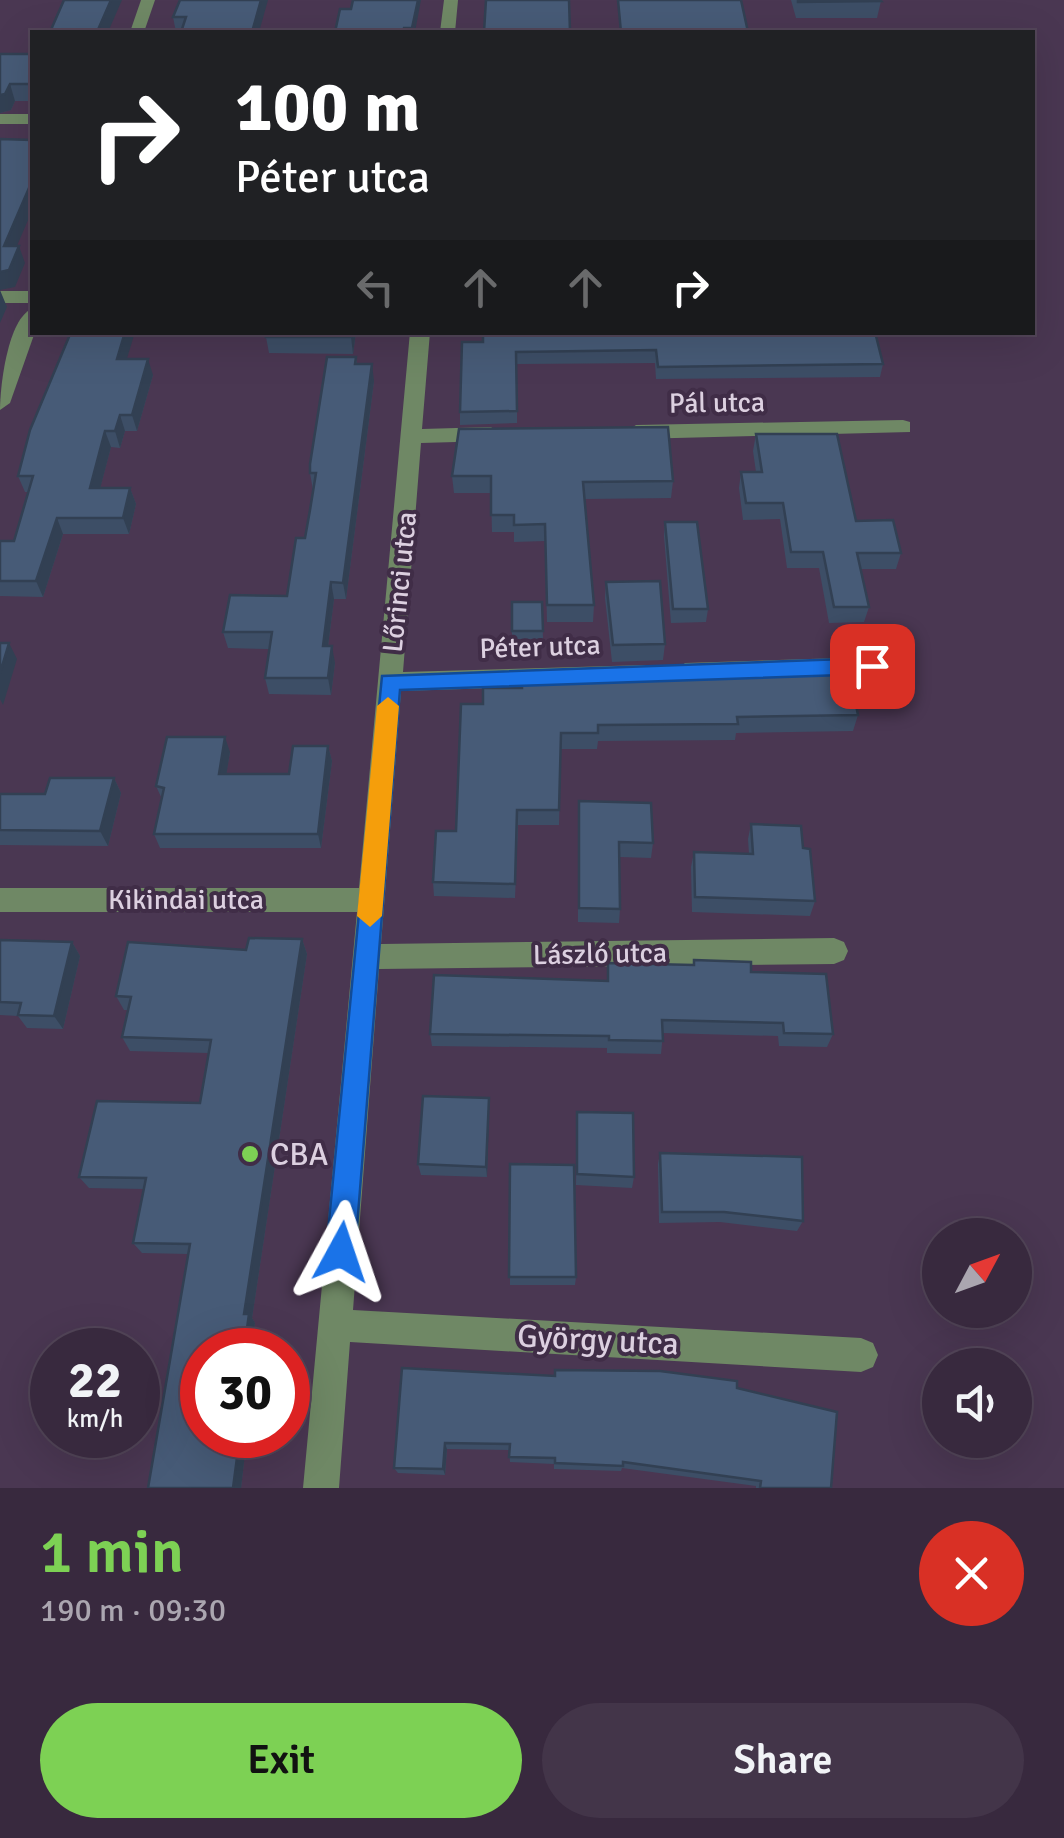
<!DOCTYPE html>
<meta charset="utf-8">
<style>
body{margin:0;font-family:Signika,sans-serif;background:#433549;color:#f1f3f6;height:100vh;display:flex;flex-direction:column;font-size:38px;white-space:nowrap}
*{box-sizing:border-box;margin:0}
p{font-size:32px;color:#aba6b0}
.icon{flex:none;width:55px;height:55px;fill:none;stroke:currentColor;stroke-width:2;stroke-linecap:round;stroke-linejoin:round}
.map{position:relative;height:1488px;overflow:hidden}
.panel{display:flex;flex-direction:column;background:#38293e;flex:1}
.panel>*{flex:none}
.top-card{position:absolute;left:30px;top:30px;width:1005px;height:305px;border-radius:0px;box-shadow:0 10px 40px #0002,0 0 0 2px #524558;background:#202124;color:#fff;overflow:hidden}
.needle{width:65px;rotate:49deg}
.controls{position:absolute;left:922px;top:1218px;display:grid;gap:20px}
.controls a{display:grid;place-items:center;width:110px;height:110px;border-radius:50%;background:#38293e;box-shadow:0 10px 40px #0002,0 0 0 2px #524558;font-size:50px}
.speed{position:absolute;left:30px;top:1328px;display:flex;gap:20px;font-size:50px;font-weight:700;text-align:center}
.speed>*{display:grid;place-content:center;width:130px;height:130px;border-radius:50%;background:#38293e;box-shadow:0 10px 40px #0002,0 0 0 2px #524558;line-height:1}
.speed small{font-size:25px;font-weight:400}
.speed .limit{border:15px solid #d22;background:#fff;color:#111}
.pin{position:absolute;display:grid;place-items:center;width:85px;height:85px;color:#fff;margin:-42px;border-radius:20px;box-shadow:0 5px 15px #0006}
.me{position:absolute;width:110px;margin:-55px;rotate:5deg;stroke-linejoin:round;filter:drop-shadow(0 0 8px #0008)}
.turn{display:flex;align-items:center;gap:35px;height:210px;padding:0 40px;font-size:45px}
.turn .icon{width:130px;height:130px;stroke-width:2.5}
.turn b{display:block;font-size:70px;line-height:85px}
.lanes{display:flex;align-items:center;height:95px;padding:0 40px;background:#0003;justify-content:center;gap:50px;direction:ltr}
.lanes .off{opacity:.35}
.round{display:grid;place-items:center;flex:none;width:105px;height:105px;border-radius:52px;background:#433549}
.summary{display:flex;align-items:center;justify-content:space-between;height:170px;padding:0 40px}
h1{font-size:60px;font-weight:600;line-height:75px;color:#7dd154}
.button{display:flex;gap:20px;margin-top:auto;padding:20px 40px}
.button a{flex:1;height:115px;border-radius:60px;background:#7dd154;color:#111;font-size:40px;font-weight:600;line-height:115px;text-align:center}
.button a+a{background:#433549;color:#f1f3f6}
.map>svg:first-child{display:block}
</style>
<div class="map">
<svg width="1064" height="1488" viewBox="0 0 1064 1488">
<rect width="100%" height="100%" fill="#4a3752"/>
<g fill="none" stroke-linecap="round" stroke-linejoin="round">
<g fill="#6f8865" fill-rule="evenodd">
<path d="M 141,0 L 155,0 L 144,32 L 130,32 Z"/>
<path d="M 444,0 L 458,0 L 455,32 L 440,32 Z"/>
<rect x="0" y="114" width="32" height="10"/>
<rect x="0" y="291" width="32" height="12"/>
<path d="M 32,309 L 35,332 L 10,403 L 0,410 C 0,386 8,318 32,309 Z"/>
<path d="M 410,332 L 430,332 L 422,429 L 491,427 L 501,434 L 491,441 L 421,443 L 403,672 L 645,665 L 657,674 L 645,683 L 401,691 L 381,944 L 834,938 L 844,942 L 848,951 L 844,960 L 834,964 L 379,969 L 353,1310 L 861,1338 L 873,1343 L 878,1355 L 873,1367 L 861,1372 L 350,1342 L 339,1488 L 303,1488 L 357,912 L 0,912 L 0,888 L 359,888 Z"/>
<path d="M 903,420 L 910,422 L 910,432 L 636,439 L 626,432 L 636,425 Z"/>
<path d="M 872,657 L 884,666 L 872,675 L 685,681 L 673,672 L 685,663 Z"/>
</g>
</g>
<g fill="#3d4e66">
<path d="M 180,0 L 259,32 L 176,32 L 173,17 Z"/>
<path d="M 791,0 L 880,0 L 881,1 L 877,18 L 796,18 Z"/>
<path d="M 0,54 L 32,54 L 32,101 L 15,101 L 11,110 L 0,113 Z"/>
<path d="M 356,332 L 353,354 L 269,353 L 266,337 Z"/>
<path d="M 483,332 L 883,364 L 880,377 L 656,379 L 655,363 L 517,364 L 517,423 L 460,425 L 460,412 L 483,342 Z"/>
<path d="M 356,357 L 357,364 L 374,381 L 346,599 L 334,599 L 328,646 L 335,663 L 331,695 L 269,694 L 265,678 L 269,649 L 228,648 L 223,632 L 287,596 L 305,538 L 313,490 L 310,473 Z"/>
<path d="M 127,359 L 153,375 L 137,431 L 125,431 L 120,448 L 111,447 L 100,488 L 130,488 L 136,504 L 129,534 L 63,534 L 43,597 L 0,596 L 0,541 L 14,541 L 28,492 L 25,492 L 18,476 Z"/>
<path d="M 668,427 L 673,481 L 671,498 L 585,499 L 594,605 L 593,622 L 547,622 L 545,541 L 514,542 L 514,532 L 492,532 L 491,493 L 454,493 L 452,476 Z"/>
<path d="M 756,434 L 856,521 L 901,553 L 896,569 L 861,569 L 869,607 L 864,622 L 829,623 L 819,568 L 787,568 L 780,519 L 743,520 L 739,488 L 741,472 L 756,472 L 753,451 Z"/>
<path d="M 665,522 L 708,609 L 706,622 L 671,623 L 664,536 Z"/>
<path d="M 606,582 L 665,644 L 663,660 L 612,662 L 605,598 Z"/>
<path d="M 512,602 L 542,602 L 543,639 L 512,639 Z"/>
<path d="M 614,671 L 858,715 L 853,731 L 736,733 L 735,740 L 598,741 L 597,749 L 561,749 L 559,825 L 518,825 L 515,898 L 434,896 L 433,882 L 456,831 L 483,704 L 522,688 L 614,680 Z"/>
<path d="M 328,746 L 332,761 L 321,848 L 160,848 L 154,834 L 162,799 L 156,786 L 230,752 L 226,774 L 289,774 Z"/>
<path d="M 114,778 L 121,793 L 108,846 L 0,845 L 0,794 L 45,794 Z"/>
<path d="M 578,816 L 653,843 L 651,858 L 620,857 L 620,909 L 619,923 L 578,922 Z"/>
<path d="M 751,824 L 803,848 L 815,901 L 810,916 L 692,912 L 691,867 L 694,852 L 749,854 L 748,839 Z"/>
<path d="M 249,938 L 302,939 L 307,954 L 252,1318 L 255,1323 L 251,1350 L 202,1350 L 202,1435 L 247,1436 L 241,1488 L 148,1488 L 188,1254 L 142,1253 L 133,1243 L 144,1189 L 89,1188 L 79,1177 L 97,1101 L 200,1103 L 209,1053 L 130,1051 L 122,1037 L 128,1010 L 124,1010 L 116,996 L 128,942 L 246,950 Z"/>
<path d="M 0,940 L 72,942 L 80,956 L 63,1029 L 27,1028 L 18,1016 L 0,1015 Z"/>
<path d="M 694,960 L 751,972 L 833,1034 L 827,1047 L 779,1046 L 778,1036 L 663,1033 L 661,1054 L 607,1053 L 607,1048 L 432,1046 L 430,1034 L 607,981 L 608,963 L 693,965 Z"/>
<path d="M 489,1098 L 487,1177 L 421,1175 L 418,1164 Z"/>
<path d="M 577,1112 L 634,1177 L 632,1188 L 576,1185 Z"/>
<path d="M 660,1153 L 803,1221 L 797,1231 L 720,1222 L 659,1223 L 658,1164 Z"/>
<path d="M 510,1164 L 576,1277 L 575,1285 L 510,1285 Z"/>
<path d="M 402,1368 L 737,1388 L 831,1488 L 756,1488 L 756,1486 L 622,1468 L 621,1471 L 554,1469 L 554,1464 L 510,1462 L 509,1450 L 447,1449 L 445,1475 L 398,1473 L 394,1468 Z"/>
</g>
<g fill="#324053">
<path d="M 111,0 L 122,0 L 108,32 L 97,32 Z"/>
<path d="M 261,0 L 268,0 L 259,32 L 252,32 Z"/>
<path d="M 418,0 L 421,0 L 415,32 L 413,32 Z"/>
<path d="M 10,84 L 15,101 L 11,110 L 0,113 L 0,95 Z"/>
<path d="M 32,181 L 32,211 L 10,262 L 4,246 Z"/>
<path d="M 19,246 L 25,263 L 15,287 L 0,290 L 7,307 L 0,323 L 0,272 Z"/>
<path d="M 125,332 L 135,332 L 122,375 L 117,359 Z"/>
<path d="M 352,332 L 356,332 L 353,354 L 351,337 Z"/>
<path d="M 148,359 L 153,375 L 137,431 L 132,415 Z"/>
<path d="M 372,364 L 374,381 L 346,599 L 343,583 Z"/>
<path d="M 120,415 L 125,431 L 120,448 L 115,431 Z"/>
<path d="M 105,431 L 111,447 L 96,504 L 90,488 Z"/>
<path d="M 130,488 L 136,504 L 129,534 L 123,518 Z"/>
<path d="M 57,518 L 63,534 L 43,597 L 36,581 Z"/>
<path d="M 331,582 L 334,599 L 326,662 L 323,646 Z"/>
<path d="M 9,643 L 17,659 L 3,705 L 0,699 L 0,673 Z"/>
<path d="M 332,646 L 335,663 L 331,695 L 328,678 Z"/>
<path d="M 225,737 L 230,752 L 224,789 L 219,774 Z"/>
<path d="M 328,746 L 332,761 L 321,848 L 318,834 Z"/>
<path d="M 114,778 L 121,793 L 108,846 L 100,831 Z"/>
<path d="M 302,939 L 307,954 L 252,1318 L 255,1323 L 251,1350 L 244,1350 L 244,1314 Z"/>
<path d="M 72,942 L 80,956 L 63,1029 L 54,1016 Z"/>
<path d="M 489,1098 L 489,1110 L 487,1177 L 486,1167 Z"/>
<path d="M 239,1435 L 247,1436 L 241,1488 L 233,1488 Z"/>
<path d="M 445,1443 L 447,1449 L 445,1475 L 443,1469 Z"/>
</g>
<g fill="#475b77" stroke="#324053" stroke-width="2.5">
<path d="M 64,0 L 111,0 L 97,32 L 50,32 Z"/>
<path d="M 180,0 L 261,0 L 252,32 L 181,32 L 186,17 L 173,17 Z"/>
<path d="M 353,0 L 418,0 L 412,28 L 404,28 L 403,32 L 335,32 L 340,9 L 351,9 Z"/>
<path d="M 486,0 L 569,0 L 570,32 L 484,32 Z"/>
<path d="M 618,0 L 741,0 L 748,32 L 621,32 Z"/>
<path d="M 798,0 L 880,0 L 881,1 L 798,2 Z"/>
<path d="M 0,54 L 32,54 L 32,84 L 10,84 L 5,94 L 0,95 Z"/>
<path d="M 0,139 L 32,140 L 32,181 L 4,246 L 19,246 L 9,270 L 0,272 Z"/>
<path d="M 71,332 L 125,332 L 117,359 L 148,359 L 132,415 L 120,415 L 115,431 L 105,431 L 90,488 L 130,488 L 123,518 L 57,518 L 36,581 L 0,581 L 0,541 L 14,541 L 33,476 L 18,476 L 30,430 Z"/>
<path d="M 267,332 L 352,332 L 351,337 L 266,337 Z"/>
<path d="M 483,332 L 875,332 L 883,364 L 658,367 L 656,350 L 516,352 L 517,411 L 460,412 L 462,342 L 483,342 Z"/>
<path d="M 327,357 L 356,357 L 355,364 L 372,364 L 343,583 L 331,582 L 323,646 L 332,646 L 328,678 L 265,678 L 272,632 L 223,632 L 230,595 L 287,596 L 296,538 L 305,538 L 310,510 L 316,473 L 310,473 L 310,464 Z"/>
<path d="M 668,427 L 673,481 L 583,482 L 594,605 L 547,605 L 545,524 L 514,525 L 514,515 L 491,515 L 491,476 L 452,476 L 459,429 Z"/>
<path d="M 756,434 L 837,434 L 856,521 L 893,520 L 901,553 L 857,553 L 869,607 L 834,607 L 823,552 L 791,552 L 783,503 L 746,503 L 741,472 L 762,472 Z"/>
<path d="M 665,522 L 697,522 L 708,609 L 673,609 Z"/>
<path d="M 660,581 L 665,644 L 613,645 L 606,582 Z"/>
<path d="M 512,602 L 542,602 L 543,631 L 512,631 Z"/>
<path d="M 0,643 L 9,643 L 0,673 Z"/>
<path d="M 614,671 L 849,671 L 858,715 L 737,717 L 738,724 L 598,725 L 598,733 L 561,733 L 559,810 L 517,810 L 515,884 L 433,882 L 436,831 L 456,831 L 461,704 L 483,704 L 483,688 L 522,688 L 522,680 L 615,680 Z"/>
<path d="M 167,737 L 225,737 L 219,774 L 289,774 L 293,746 L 328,746 L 318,834 L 154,834 L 164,788 L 156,786 Z"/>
<path d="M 50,778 L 114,778 L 100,831 L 0,830 L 0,794 L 45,794 Z"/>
<path d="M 579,801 L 651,803 L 653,843 L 619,842 L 620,909 L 579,908 Z"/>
<path d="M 751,824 L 801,826 L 803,848 L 810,849 L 815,901 L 695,897 L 694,852 L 753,854 Z"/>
<path d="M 249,938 L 302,939 L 244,1314 L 249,1314 L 244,1350 L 202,1350 L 202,1435 L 240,1435 L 233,1488 L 148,1488 L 190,1244 L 133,1243 L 146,1178 L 79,1177 L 97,1101 L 200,1103 L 211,1040 L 122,1037 L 131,997 L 116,996 L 128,942 L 246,950 Z"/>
<path d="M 0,940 L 72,942 L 54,1016 L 18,1015 L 21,1003 L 0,1002 Z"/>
<path d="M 694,960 L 751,962 L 751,972 L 826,974 L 833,1034 L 784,1033 L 783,1023 L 662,1020 L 663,1041 L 609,1040 L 609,1036 L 430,1034 L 434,975 L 608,981 L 608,963 L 694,965 Z"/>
<path d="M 423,1096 L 489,1098 L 486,1167 L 418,1164 Z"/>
<path d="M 577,1112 L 633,1113 L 634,1177 L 577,1174 Z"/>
<path d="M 660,1153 L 802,1157 L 803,1221 L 724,1212 L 662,1212 Z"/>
<path d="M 510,1164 L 574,1165 L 576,1277 L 509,1277 Z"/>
<path d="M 402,1368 L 555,1376 L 555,1370 L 660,1371 L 737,1381 L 737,1388 L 837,1412 L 831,1488 L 760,1488 L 761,1481 L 623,1462 L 623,1466 L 555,1463 L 555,1458 L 509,1457 L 510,1444 L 445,1443 L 443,1469 L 394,1468 Z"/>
</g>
<path fill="#1a73e8" stroke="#114b97" stroke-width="2.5" d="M 872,658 L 883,666 L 872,674 L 400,690 L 355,1252 L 351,1262 L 341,1266 L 330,1262 L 326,1252 L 382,676 Z"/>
<path fill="#f59e0b" d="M 388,697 L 399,706 L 382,916 L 370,927 L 357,916 L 377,706 Z"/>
<circle fill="#7dd154" stroke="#402d47" stroke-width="4" cx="250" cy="1154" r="10"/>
<g text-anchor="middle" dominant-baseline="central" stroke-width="8" stroke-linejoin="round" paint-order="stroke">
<g font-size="28" fill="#dcd0e0" stroke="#402d47">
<text transform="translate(717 403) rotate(-1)">Pál utca</text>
<text transform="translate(400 582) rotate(-84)">Lőrinci utca</text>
<text transform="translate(540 647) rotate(-2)">Péter utca</text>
<text x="186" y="900">Kikindai utca</text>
<text transform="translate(600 954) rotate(-1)">László utca</text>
</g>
<g font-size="32" fill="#dcd0e0" stroke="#402d47" text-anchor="start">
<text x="270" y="1154">CBA</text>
</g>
<g font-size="32" fill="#dcd0e0" stroke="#402d47">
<text transform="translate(598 1340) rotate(3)">György utca</text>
</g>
</g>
</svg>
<div class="controls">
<a><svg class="needle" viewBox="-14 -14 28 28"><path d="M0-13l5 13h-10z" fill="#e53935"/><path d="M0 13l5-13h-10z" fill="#aba6b0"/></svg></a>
<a><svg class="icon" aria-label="sound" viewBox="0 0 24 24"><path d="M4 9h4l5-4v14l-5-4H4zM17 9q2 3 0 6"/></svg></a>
</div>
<div class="speed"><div>22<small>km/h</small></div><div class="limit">30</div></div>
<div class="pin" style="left:872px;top:666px;background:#d93025"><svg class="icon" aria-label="arrive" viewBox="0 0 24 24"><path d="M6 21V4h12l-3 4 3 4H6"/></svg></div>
<svg class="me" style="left:341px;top:1252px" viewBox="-20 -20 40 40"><path d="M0-17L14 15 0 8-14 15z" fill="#1a73e8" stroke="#fff" stroke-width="4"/></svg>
<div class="top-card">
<div class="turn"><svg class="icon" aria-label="right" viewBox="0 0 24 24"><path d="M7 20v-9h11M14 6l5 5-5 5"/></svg><div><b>100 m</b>Péter utca</div></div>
<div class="lanes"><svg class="icon off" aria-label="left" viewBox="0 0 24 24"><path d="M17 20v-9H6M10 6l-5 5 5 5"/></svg><svg class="icon off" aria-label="ahead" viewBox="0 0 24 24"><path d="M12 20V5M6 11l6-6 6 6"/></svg><svg class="icon off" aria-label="ahead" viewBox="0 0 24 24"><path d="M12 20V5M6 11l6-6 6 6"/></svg><svg class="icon" aria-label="right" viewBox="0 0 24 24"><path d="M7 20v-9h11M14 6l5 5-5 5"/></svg></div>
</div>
</div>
<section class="panel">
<div class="summary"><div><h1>1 min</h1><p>190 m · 09:30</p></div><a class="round" style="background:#d93025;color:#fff"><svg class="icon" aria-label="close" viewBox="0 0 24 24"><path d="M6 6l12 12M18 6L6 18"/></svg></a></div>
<div class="button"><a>Exit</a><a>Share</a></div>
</section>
